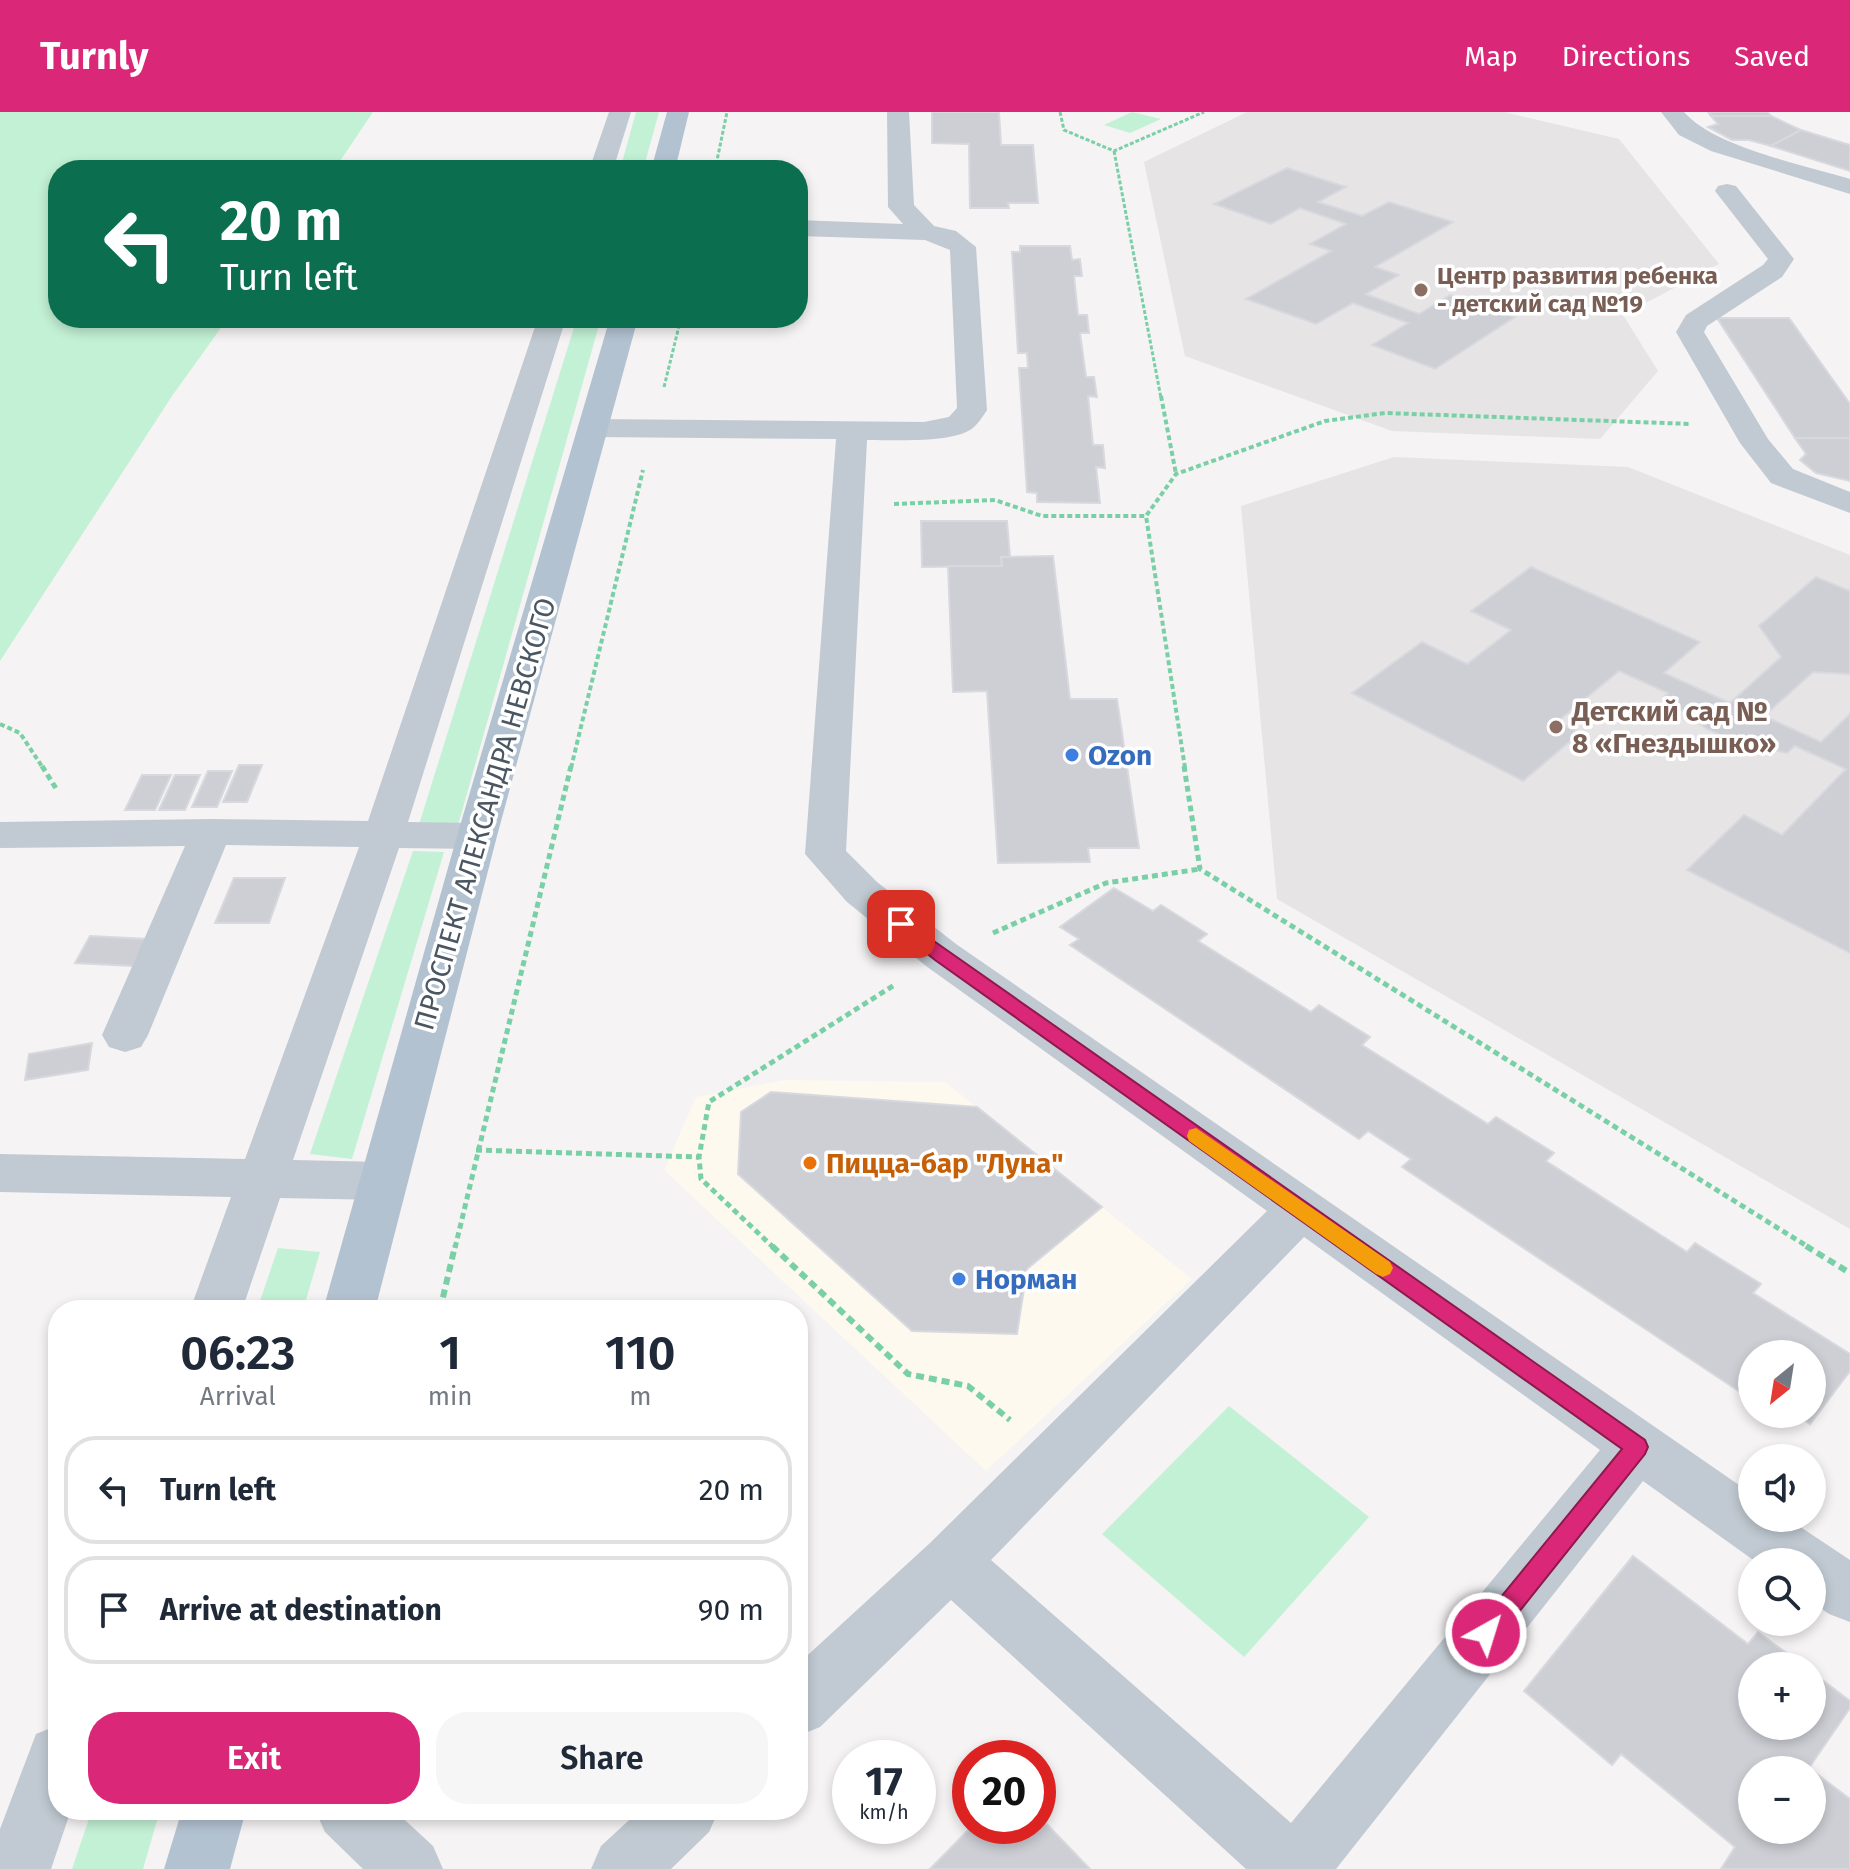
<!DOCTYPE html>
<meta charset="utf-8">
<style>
body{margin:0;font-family:"Fira Sans",sans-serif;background:#f6f6f7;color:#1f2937;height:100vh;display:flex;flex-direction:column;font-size:30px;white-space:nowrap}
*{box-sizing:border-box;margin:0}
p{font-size:26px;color:#747a83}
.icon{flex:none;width:44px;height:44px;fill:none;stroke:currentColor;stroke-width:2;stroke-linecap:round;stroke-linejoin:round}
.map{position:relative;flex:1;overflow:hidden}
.drawer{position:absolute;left:48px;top:1188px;width:760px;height:520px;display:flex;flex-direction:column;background:#fff;border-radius:32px;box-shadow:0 4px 12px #0003}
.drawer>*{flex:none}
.top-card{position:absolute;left:48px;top:48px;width:760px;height:168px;border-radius:32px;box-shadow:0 4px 12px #0003;background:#0b6e4f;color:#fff;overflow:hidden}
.needle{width:52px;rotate:210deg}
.tools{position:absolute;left:1738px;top:1228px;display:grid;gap:16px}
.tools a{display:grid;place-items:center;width:88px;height:88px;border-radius:50%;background:#fff;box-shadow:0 4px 12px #0003;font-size:40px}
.speed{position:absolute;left:832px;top:1628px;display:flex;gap:16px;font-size:40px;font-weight:700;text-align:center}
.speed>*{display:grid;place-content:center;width:104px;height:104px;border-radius:50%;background:#fff;box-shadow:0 4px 12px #0003;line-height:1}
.speed small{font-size:20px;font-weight:400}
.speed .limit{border:12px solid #d22;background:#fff;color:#111}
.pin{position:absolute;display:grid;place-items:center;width:68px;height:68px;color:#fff;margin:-34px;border-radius:16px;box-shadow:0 4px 12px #0006}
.me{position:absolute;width:88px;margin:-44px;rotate:39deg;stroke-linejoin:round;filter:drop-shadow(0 0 6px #0008)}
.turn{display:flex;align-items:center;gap:28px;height:168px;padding:0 40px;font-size:36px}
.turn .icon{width:104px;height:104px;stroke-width:2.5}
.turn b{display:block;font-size:56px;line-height:68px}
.eta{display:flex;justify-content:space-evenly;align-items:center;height:136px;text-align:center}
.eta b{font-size:48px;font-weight:600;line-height:56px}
.cta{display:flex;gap:16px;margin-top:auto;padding:16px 40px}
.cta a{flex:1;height:92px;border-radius:32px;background:#db2777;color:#fff;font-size:32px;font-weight:600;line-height:92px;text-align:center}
.cta a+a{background:#f6f6f7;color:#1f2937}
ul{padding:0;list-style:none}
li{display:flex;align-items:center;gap:24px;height:108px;margin:0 16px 12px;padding:0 24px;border:4px solid #e0e1e3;border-radius:32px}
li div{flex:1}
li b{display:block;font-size:30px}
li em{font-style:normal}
header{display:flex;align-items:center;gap:48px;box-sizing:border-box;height:112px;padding:0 40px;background:#db2777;color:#fff}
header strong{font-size:38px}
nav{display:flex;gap:44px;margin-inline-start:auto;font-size:28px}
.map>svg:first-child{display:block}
</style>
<header>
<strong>Turnly</strong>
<nav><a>Map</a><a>Directions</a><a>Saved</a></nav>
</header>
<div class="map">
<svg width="1850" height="1757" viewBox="0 0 1850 1757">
<rect width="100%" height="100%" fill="#f5f3f3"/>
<path fill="#fdf9ef" d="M 784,968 L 945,970 L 1192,1167 L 986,1359 L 664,1058 L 696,985 Z"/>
<g fill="#e6e4e5">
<path d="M 1247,0 L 1504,0 L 1619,27 L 1719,152 L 1623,203 L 1658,259 L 1600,327 L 1392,319 L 1185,244 L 1144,50 Z"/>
<path d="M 1394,345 L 1628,355 L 1850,443 L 1850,1117 L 1277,787 L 1241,394 Z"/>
</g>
<g fill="#c3f1d5">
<path d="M 0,0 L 373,0 L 334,58 L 58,58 L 58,206 L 228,206 L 172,284 L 0,549 Z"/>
<path d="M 636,0 L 659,0 L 643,58 L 620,58 Z"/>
<path d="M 1132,0 L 1161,7 L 1130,21 L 1104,13 Z"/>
<path d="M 577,206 L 601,206 L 457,717 L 417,719 Z"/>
<path d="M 413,739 L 444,740 L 352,1047 L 310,1042 Z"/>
<path d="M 278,1136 L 320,1140 L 303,1198 L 257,1198 Z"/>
<path d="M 1229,1294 L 1369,1405 L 1244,1545 L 1102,1422 Z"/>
<path d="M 92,1698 L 160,1698 L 143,1757 L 72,1757 Z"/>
</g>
<g fill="#cdcfd5" stroke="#d7d9de" stroke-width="2" fill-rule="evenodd">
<path d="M 932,0 L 999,0 L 1001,33 L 1033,33 L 1038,91 L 1008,91 L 1009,96 L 970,96 L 969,32 L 932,31 Z"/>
<path d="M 1708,0 L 1767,0 L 1771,4 L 1711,4 Z"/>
<path d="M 1711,4 L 1771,4 L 1801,18 L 1771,34 L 1749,28 L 1732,28 L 1708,15 L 1718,12 Z"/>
<path d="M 1801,18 L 1850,33 L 1850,59 L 1771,34 Z"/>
<path d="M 1287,56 L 1346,75 L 1318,90 L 1362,104 L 1389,90 L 1453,110 L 1375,155 L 1399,163 L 1366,182 L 1419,202 L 1450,183 L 1515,205 L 1435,257 L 1372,233 L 1408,211 L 1353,191 L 1316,212 L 1246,187 L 1331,139 L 1310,132 L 1346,112 L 1300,96 L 1271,112 L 1214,92 Z"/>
<path d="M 1020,134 L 1070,134 L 1072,148 L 1080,147 L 1082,164 L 1074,164 L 1078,203 L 1087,203 L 1089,221 L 1080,221 L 1086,265 L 1094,265 L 1097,285 L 1088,284 L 1093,333 L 1103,333 L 1105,356 L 1096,355 L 1100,391 L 1037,390 L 1037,381 L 1027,380 L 1019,256 L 1028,256 L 1027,241 L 1018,241 L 1012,140 L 1020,140 Z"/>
<path d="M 1717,206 L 1789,206 L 1850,292 L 1850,326 L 1795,326 Z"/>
<path d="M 1795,326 L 1850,326 L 1850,369 L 1816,361 L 1800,348 L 1806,342 Z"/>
<path d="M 921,409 L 1007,409 L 1010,445 L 1001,445 L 1002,454 L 922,455 Z"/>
<path d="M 1053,444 L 1070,587 L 1117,587 L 1139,736 L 1088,736 L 1090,750 L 998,751 L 987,579 L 953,580 L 948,454 L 1002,454 L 1001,445 Z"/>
<path d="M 1531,455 L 1700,530 L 1664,561 L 1730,591 L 1781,545 L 1759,514 L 1816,465 L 1850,479 L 1850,562 L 1813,560 L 1764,604 L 1821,630 L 1850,602 L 1850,841 L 1687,758 L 1744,703 L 1782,723 L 1846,657 L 1795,634 L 1787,641 L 1734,629 L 1707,617 L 1664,585 L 1668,581 L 1619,559 L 1557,610 L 1580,621 L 1523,669 L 1352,581 L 1422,530 L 1467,552 L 1511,518 L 1471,499 Z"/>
<path d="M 239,653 L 262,653 L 247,690 L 223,690 Z"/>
<path d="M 208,659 L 232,659 L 217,695 L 192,695 Z"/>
<path d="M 142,663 L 171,663 L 155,698 L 125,698 Z"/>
<path d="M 175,663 L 200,663 L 185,698 L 159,698 Z"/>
<path d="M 234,766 L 285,766 L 269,811 L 215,811 Z"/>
<path d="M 1114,776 L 1153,799 L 1161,793 L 1207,822 L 1198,829 L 1311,900 L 1319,893 L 1370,925 L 1362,933 L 1488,1012 L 1496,1005 L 1554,1041 L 1546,1049 L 1687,1140 L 1695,1131 L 1761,1172 L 1753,1181 L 1850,1242 L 1850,1259 L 1810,1312 L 1796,1302 L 1812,1302 L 1812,1242 L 1752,1242 L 1752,1288 L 1402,1055 L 1411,1047 L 1368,1019 L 1359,1027 L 1070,833 L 1079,827 L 1060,815 Z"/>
<path d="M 90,824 L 147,827 L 133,854 L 75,851 Z"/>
<path d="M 92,931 L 88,958 L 25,968 L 29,942 Z"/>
<path d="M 771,980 L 977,995 L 1102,1095 L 1027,1157 L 1017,1222 L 912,1219 L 738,1062 L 741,1000 Z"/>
<path d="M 1633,1444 L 1748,1532 L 1758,1520 L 1804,1554 L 1752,1554 L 1752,1614 L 1812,1614 L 1812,1560 L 1850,1589 L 1850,1596 L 1809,1656 L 1850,1687 L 1850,1757 L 1721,1757 L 1735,1735 L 1621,1642 L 1612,1653 L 1524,1579 ZM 1752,1658 L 1812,1658 L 1812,1718 L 1752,1718 Z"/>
<path d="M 1038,1703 L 1090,1757 L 930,1757 L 972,1714 L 1038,1714 Z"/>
</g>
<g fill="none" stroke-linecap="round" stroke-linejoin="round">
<g stroke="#7ad0a6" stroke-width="3" stroke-dasharray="4 2" stroke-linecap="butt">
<path d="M 1060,0 L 1064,18 L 1114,39 L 1204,0"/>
<path d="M 1114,39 L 1161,286"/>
<path d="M 715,58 L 727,0"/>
<path d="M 664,275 L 681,206"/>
</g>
<g stroke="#7ad0a6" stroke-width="4" stroke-dasharray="5 3" stroke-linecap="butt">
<path d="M 1161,284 L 1176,362"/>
<path d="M 894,392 L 995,388 L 1042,404 L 1146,404"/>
<path d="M 0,612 L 20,621 L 43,656"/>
<path d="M 571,656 L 643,358"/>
<path d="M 1185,656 L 1146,404 L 1176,362 L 1325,309 L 1385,301 L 1691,312"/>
</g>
<g stroke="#7ad0a6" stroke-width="5" stroke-dasharray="6 4" stroke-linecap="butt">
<path d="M 42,654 L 57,678"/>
<path d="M 1184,654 L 1200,757 L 1810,1136"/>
<path d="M 993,821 L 1106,771 L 1200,757"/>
<path d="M 476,1038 L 699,1045"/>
<path d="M 455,1136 L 571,654"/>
<path d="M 774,1136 L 701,1067 L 699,1045 L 709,990 L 896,872"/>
</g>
<g stroke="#7ad0a6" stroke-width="6" stroke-dasharray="8 5" stroke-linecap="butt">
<path d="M 772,1134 L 908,1262 L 968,1274 L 1010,1308"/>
<path d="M 1806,1134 L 1850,1161"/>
<path d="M 440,1198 L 455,1134"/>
</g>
<g fill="#c1cad2" fill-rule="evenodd">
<path d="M 609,0 L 631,0 L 613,58 L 589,58 Z"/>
<path d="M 887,0 L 909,0 L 914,93 L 934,114 L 956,119 L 976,135 L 987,298 C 983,304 977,314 970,318 C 949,331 892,328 867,328 L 846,739 L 877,770 L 956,832 L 1752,1382 L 1752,1406 L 1787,1406 L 1850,1448 L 1850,1510 L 1829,1502 L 1812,1490 L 1812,1450 L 1756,1450 L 1643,1369 L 1336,1757 L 1246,1757 L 951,1488 L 820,1615 L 798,1624 L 798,1552 L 930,1431 L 1267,1099 L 926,854 L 847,790 L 805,742 L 836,327 L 594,325 L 583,322 L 579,316 L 583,310 L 594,307 L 924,310 L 949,305 L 957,296 L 950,138 L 925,128 L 798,124 L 798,108 L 903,112 L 888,95 ZM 1304,1125 L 1600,1338 L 1291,1711 L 991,1448 Z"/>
<path d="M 1661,0 L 1684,0 C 1714,35 1804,53 1850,67 L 1850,82 L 1711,39 L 1679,23 Z"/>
<path d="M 1727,72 L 1736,74 L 1794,147 L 1782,165 L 1707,214 L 1704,220 L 1768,327 L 1793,357 L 1850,380 L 1850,401 L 1771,371 L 1740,331 L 1676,220 L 1686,203 L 1763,153 L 1768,147 L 1715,79 L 1718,74 Z"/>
<path d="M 538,206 L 566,206 L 408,710 L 477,711 L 491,715 L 497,724 L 491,733 L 477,737 L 399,736 L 293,1048 L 384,1050 L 401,1055 L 408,1069 L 401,1083 L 384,1088 L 280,1086 L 242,1198 L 190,1198 L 231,1085 L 0,1080 L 0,1042 L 245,1047 L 359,735 L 226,733 L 148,923 L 141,935 L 125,940 L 109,935 L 102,923 L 185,734 L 0,736 L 0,710 L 211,707 L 368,709 Z"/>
<path d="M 58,1613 L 58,1698 L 71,1698 L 51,1757 L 0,1757 L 0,1717 L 36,1622 Z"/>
<path d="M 315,1698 L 394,1698 L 433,1734 L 443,1757 L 363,1757 L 325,1720 Z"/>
<path d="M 640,1698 L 719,1698 L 709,1720 L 671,1757 L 591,1757 L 601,1734 Z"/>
</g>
<g fill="#b3c2d1" fill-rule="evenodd">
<path d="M 667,0 L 689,0 L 675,58 L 651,58 Z"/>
<path d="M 610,206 L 638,206 L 497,724 L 375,1198 L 323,1198 L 457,724 Z"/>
<path d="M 182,1698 L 246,1698 L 230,1757 L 164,1757 Z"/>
</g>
</g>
<path fill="#db2777" stroke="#8e194d" stroke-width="2" d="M 901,806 L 1645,1328 L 1648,1335 L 1645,1342 L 1495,1530 L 1486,1533 L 1478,1530 L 1474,1521 L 1478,1513 L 1622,1337 L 935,848 L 895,816 L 893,812 Z"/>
<path fill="#f59e0b" d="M 1196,1016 L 1390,1150 L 1393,1156 L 1390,1162 L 1383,1165 L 1376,1162 L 1189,1029 L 1187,1024 L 1189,1018 Z"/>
<g fill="#8d6e63" stroke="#fff" stroke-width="3">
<circle cx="1421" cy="178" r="8"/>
<circle cx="1556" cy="615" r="8"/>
</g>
<g fill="#3f7fe0" stroke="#fff" stroke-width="3">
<circle cx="1072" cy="643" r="8"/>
<circle cx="959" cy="1167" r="8"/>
</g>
<circle fill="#e8710a" stroke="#fff" stroke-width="3" cx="810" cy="1051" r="8"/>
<g text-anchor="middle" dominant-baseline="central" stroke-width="7" stroke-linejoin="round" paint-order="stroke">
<g font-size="24" font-weight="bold" fill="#785e54" stroke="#fff" text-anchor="start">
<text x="1437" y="164">Центр развития ребенка<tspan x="1437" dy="28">- детский сад №19</tspan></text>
</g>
<g font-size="28" font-weight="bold" fill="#785e54" stroke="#fff" text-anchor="start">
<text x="1572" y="599">Детский сад №<tspan x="1572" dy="32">8 «Гнездышко»</tspan></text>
</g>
<g font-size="28" font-weight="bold" fill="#366cbe" stroke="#fff" text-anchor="start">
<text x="1088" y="643">Ozon</text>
<text x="975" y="1167">Норман</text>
</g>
<g font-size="28" fill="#4a5661" stroke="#fff">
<text transform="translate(485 702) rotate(-74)">ПРОСПЕКТ АЛЕКСАНДРА НЕВСКОГО</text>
</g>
<g font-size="28" font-weight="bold" fill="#c56008" stroke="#fff" text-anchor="start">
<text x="826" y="1051">Пицца-бар "Луна"</text>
</g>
</g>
</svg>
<div class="tools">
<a><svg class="needle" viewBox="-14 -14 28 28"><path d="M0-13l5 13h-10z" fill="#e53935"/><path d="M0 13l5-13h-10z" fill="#747a83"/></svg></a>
<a><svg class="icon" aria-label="sound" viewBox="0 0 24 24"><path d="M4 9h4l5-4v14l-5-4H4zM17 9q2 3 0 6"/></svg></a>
<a><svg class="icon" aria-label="search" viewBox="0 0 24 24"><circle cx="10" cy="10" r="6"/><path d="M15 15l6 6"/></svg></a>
<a>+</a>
<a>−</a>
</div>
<div class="speed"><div>17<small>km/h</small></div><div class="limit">20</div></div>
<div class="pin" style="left:901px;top:812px;background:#d93025"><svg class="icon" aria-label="arrive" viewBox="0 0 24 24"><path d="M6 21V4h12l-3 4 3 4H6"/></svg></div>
<svg class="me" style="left:1486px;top:1521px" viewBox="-20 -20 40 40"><circle r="17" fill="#db2777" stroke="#fff" stroke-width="3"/><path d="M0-11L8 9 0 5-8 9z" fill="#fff"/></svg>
<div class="top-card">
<div class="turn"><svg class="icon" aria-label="left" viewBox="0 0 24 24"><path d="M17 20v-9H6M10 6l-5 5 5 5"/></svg><div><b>20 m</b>Turn left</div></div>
</div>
<section class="drawer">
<div class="eta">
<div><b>06:23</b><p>Arrival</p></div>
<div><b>1</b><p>min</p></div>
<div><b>110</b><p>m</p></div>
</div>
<ul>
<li><svg class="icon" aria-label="left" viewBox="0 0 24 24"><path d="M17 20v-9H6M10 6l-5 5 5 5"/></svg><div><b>Turn left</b></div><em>20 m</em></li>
<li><svg class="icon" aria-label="arrive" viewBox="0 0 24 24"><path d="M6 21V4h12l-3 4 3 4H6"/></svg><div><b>Arrive at destination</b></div><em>90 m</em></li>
</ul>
<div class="cta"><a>Exit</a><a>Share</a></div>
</section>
</div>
